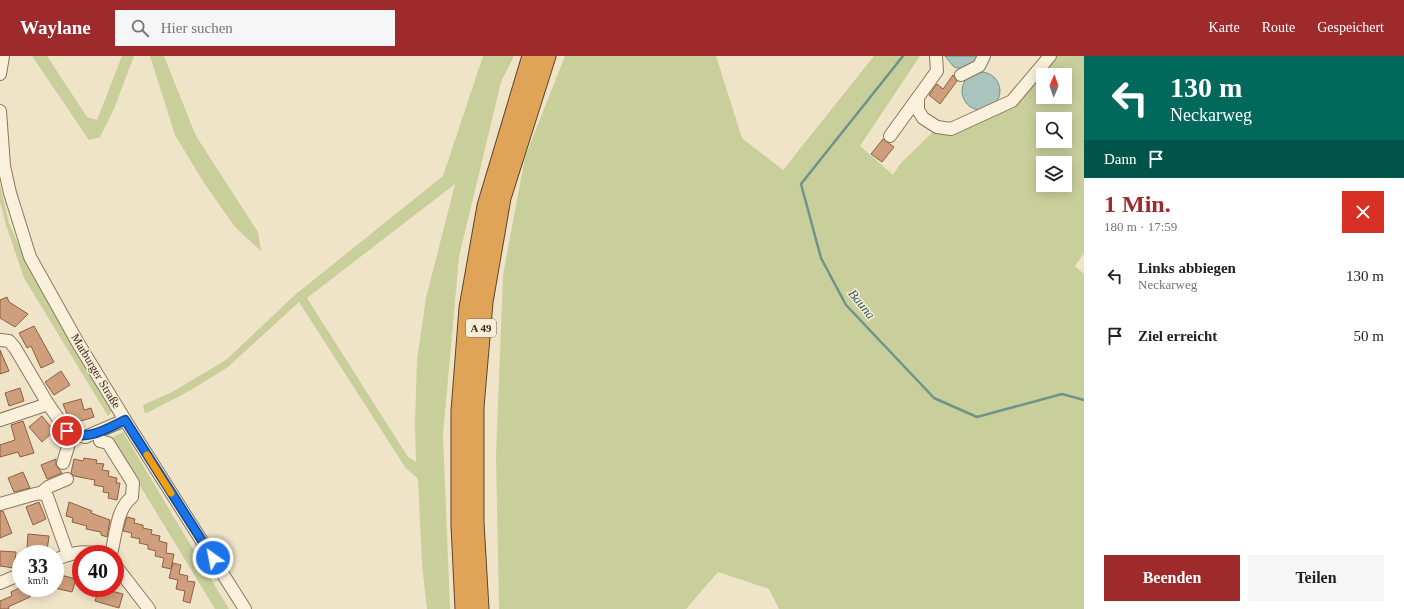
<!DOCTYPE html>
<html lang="de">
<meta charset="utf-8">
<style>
body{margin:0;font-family:"Times New Roman",serif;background:#f6f6f6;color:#202124;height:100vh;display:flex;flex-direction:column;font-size:15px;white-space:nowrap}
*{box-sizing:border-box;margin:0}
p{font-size:13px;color:#757577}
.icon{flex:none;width:22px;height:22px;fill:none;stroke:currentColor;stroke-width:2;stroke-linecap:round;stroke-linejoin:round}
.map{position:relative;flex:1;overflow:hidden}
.sheet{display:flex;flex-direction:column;background:#fff;width:320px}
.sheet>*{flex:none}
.top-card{background:#00695c;color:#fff;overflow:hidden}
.needle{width:26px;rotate:2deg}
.controls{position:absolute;left:1036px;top:12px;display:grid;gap:8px}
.controls a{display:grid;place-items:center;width:36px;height:36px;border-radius:0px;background:#fff;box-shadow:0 2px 10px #0003;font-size:20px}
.speed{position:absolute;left:12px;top:489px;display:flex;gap:8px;font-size:20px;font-weight:700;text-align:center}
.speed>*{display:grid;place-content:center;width:52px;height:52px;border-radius:50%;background:#fff;box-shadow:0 2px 10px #0003;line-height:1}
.speed small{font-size:10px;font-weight:400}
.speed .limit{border:6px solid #d22;background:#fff;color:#111}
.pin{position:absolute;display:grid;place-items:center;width:34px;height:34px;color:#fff;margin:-17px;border:2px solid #fff;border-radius:50%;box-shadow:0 1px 4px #0007}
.me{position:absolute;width:44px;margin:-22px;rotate:327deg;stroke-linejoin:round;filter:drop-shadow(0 0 3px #0008)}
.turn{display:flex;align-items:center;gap:14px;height:84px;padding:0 20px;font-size:18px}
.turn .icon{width:52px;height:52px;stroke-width:2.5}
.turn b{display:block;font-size:28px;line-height:34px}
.then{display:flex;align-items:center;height:38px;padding:0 20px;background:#0003;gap:8px;font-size:15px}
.round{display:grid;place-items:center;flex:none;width:42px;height:42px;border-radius:0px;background:#f6f6f6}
.summary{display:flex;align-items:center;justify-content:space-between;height:68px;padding:0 20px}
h1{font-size:24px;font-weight:800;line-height:30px;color:#9e2a2b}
.action{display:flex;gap:8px;margin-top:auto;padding:8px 20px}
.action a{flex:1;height:46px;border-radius:0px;background:#9e2a2b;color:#fff;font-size:16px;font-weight:800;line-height:46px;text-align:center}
.action a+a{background:#f6f6f6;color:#202124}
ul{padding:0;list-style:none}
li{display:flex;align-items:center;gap:12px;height:60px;padding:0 20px}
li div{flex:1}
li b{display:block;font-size:15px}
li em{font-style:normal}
header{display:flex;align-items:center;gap:24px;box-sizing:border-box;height:56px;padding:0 20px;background:#9e2a2b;color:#fff}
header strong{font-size:19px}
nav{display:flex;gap:22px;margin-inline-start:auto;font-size:14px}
.search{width:280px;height:36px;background:#f6f6f6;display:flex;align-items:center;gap:10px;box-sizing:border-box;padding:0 14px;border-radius:0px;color:#757577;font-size:15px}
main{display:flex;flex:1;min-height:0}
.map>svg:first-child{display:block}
</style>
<header>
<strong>Waylane</strong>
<div class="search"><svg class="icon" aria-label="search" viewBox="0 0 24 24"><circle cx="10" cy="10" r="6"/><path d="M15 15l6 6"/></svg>Hier suchen</div>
<nav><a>Karte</a><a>Route</a><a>Gespeichert</a></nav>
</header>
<main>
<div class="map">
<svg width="1084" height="553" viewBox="0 0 1084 553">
<rect width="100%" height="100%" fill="#f0e4c8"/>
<g fill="#c9cf9b" fill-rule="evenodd">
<path d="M 32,0 L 47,0 L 87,61 L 97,64 L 122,0 L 134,0 L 114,53 L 100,81 L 89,84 Z"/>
<path d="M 150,0 L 164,0 L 196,80 L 258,176 L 261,195 L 235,171 L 204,127 L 175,79 Z"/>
<path d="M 483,0 L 514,0 L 501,26 L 459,201 L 443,379 L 450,553 L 427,553 L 422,509 L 418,423 L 405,411 L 299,246 L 228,311 L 191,334 L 145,358 L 143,349 L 172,336 L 226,304 L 296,238 L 443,120 ZM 455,128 L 426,242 L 417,304 L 415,367 L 416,406 L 408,401 L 307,242 Z"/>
<path d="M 565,0 L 716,0 L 742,82 L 783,114 L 874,0 L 920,0 L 860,90 L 893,119 L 900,108 L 936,73 L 1011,43 L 1047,0 L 1084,0 L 1084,197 L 1075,210 L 1084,218 L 1084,553 L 779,553 L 769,533 L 718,516 L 686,553 L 499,553 L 496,399 L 503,219 L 525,101 ZM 1043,19 L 1065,19 L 1065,41 L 1043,41 ZM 1043,63 L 1065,63 L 1065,85 L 1043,85 ZM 1043,107 L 1065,107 L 1065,129 L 1043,129 Z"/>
<path d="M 0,128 L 9,167 L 32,219 L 113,354 L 108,360 L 24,222 L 6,169 L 0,146 Z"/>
<path d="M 123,376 L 229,553 L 215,553 L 111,382 Z"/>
</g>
<g fill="#a9c4bc" stroke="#6f938a">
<path d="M 945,0 L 981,0 L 978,5 L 963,13 L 954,11 Z"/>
<circle cx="981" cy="35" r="19"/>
</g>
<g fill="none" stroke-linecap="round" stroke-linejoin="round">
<path stroke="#6f938a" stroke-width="2.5" d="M 903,0 L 801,128 L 821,202 L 846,249 L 934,342 L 977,361 L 1062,338 L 1084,344"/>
</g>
<g fill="#cf9f7d" stroke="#8d5f41">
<path d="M 953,19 L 957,25 L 940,48 L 929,39 L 937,28 L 943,33 Z"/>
<path d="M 883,83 L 894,91 L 882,106 L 871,98 Z"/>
<path d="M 7,241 L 9,246 L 28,258 L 15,271 L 0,262 L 0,244 Z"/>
<path d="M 34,270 L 54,306 L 41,312 L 31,290 L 27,292 L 19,277 Z"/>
<path d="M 0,294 L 9,315 L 0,318 Z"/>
<path d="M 61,315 L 70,329 L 54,339 L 45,326 Z"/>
<path d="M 20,332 L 24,345 L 9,350 L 5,337 Z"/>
<path d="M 81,343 L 84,354 L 91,352 L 94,361 L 71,368 L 63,348 Z"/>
<path d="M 42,360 L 54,375 L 42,386 L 29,371 Z"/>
<path d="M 23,365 L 34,397 L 20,401 L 18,396 L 0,401 L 0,389 L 15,384 L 11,369 Z"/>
<path d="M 84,402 L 97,404 L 96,407 L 104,408 L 102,414 L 109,415 L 108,420 L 117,422 L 116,427 L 120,427 L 117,444 L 108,442 L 109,437 L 103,436 L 104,431 L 94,429 L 95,424 L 74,420 L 71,417 L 74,403 L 83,405 Z"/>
<path d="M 56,403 L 56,409 L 62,417 L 47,423 L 41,409 Z"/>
<path d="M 23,416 L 30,432 L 14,436 L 8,422 Z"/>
<path d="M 39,446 L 46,463 L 33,469 L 26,451 Z"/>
<path d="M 69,446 L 92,455 L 91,457 L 110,464 L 107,481 L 101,479 L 101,476 L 86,473 L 87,470 L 72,466 L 73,462 L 66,460 Z"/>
<path d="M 0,455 L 3,455 L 12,477 L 0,482 Z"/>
<path d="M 127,461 L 135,463 L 134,467 L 143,469 L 143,472 L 152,474 L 151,478 L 160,480 L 159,485 L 167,487 L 166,497 L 174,498 L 171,513 L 162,511 L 164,502 L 155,500 L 156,495 L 148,493 L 148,489 L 139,487 L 140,483 L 131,481 L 132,477 L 123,475 Z"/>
<path d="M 28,478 L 49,480 L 47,495 L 27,493 Z"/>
<path d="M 0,495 L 16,496 L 14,512 L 0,510 Z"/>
<path d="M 173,507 L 181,509 L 179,518 L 188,520 L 187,525 L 195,526 L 190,547 L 183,545 L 185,535 L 176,533 L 178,524 L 169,522 Z"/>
<path d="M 57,518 L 76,523 L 72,536 L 55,532 Z"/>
<path d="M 19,532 L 41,532 L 29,537 L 30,541 L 8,551 L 9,553 L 0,553 L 0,545 L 12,540 L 11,536 Z"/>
<path d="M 99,532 L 123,538 L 119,552 L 95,545 Z"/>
</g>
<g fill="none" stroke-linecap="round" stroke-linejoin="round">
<g stroke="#8d765c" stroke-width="14">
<g id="minor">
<path d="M 0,18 L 3,0"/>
<path d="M 961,19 L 979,10 L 984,0"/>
<path d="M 918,42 L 918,54 L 923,62 L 937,71 L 951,73 L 1012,45 L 1050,0"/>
<path d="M 0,55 L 4,110 L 10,137 L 30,201 L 78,287 L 125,364 L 245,553"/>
<path d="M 890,80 L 937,15 L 936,0"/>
<path d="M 0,284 L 9,285 L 15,292 L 48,348 L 67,375 L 72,378 L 85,381 L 125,364"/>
<path d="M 0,364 L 48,348"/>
<path d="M 100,385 L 108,387 L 133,427 L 132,441 C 116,453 116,480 111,498"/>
<path d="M 63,407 L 72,378"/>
<path d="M 41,437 L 48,431 L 67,423"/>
<path d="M 0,448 L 35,438 L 41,437 L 47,440 L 68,499"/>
<path d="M 55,504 C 67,499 82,493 96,498"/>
<path d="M 115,509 L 149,553"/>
<path d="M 0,527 L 21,518"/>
</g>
</g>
<g stroke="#5b4430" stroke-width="19">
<g id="highway">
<path d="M 464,553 L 460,469 L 460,355 L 468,252 L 486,150 L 531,0"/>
<path d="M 480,553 L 475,466 L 475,351 L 484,246 L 502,142 L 547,0"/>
</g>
</g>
<use href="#minor" stroke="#faf1dc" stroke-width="12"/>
<use href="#highway" stroke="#e0a458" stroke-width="17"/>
</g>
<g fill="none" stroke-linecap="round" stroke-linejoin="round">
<g stroke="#114b97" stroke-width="10">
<path id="route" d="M 67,375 C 85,387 108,372 125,364 L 213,502"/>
</g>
<use href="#route" stroke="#1a73e8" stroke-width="7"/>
<path stroke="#f59e0b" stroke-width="7" d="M 147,399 L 171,437"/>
</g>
<g text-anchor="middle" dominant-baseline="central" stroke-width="3" stroke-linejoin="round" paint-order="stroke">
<rect fill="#f7eed8" stroke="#756857" stroke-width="1" x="466" y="263" width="30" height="18" rx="3"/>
<g font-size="11" font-weight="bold" fill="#3d2e20">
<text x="481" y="272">A 49</text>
</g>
<g font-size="12" fill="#3d2e20" stroke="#f7eed8">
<text transform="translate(96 315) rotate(59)">Marburger Straße</text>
</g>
<g font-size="13" font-style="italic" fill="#2f5d5a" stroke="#f7eed8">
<text transform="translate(862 248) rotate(51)">Bauna</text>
</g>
</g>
</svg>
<div class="controls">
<a><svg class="needle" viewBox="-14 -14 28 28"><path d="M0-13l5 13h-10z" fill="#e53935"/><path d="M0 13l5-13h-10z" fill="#757577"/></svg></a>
<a><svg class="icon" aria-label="search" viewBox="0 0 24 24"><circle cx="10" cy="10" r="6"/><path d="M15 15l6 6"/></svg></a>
<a><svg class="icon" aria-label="layers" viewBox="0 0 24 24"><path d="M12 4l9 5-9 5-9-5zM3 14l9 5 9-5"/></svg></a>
</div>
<div class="speed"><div>33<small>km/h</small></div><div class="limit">40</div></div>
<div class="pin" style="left:67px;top:375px;background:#d93025"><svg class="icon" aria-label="arrive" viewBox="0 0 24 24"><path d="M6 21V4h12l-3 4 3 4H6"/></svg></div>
<svg class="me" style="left:213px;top:502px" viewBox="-20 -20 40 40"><circle r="17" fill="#1a73e8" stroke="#fff" stroke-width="3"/><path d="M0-11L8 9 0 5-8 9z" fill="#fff"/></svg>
</div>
<section class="sheet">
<div class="top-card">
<div class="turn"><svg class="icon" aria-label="left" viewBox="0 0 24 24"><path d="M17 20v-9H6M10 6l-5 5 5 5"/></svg><div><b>130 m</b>Neckarweg</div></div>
<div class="then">Dann<svg class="icon" aria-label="arrive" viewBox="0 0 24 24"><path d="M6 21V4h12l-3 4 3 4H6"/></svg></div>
</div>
<div class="summary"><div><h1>1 Min.</h1><p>180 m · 17:59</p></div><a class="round" style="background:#d93025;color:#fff"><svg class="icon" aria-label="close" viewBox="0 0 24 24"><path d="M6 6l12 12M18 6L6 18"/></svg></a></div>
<ul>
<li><svg class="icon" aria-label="left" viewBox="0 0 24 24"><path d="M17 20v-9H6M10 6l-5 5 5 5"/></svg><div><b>Links abbiegen</b><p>Neckarweg</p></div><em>130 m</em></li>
<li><svg class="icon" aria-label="arrive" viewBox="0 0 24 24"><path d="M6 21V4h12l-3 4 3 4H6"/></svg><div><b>Ziel erreicht</b></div><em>50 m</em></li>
</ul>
<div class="action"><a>Beenden</a><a>Teilen</a></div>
</section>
</main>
